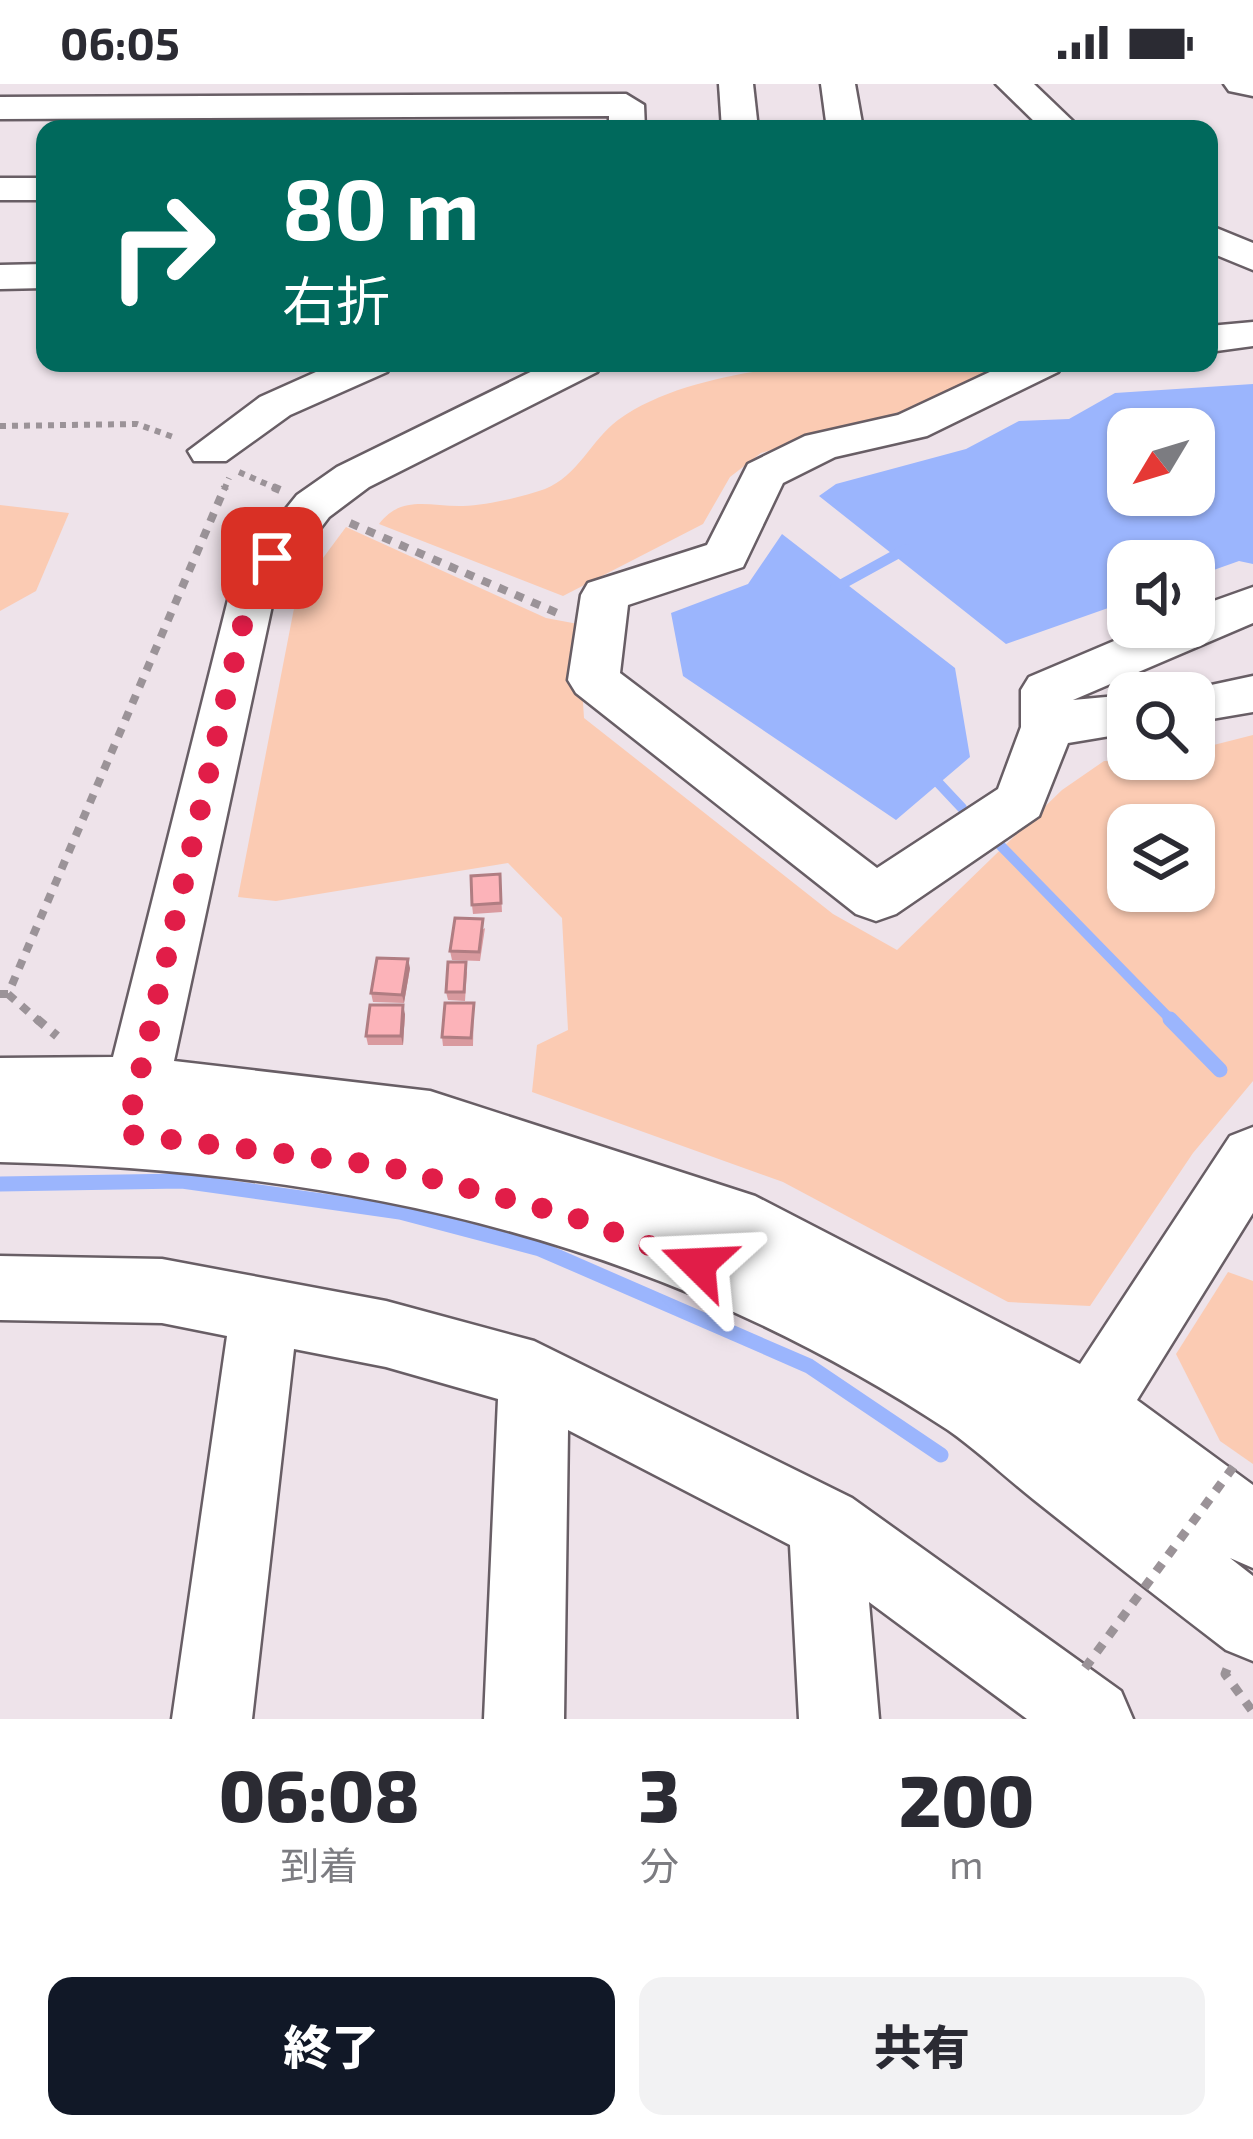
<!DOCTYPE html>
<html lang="ja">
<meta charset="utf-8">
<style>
body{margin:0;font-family:"Exo 2","Noto Sans JP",sans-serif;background:#f2f2f3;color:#2b2b33;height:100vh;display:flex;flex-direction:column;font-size:45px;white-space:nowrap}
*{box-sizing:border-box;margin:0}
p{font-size:39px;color:#7c7c81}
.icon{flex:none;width:66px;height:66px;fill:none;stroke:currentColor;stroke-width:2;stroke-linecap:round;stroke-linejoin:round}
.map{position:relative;height:1635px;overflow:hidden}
.panel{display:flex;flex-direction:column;background:#fff;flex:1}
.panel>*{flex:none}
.guide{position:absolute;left:36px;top:36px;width:1182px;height:252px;border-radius:24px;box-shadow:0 3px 9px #0004;background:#00695c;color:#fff;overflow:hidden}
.needle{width:78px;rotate:232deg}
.tools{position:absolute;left:1107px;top:324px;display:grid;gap:24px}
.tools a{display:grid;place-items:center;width:108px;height:108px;border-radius:24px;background:#fff;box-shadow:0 3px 9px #0004;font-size:60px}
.pin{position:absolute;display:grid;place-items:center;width:102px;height:102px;color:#fff;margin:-51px;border-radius:24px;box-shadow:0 6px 18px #0006}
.me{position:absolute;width:132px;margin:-66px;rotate:291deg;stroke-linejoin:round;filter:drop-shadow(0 0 9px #0008)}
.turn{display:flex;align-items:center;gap:42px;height:252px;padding:0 48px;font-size:54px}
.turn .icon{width:156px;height:156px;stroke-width:2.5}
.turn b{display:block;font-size:84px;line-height:102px}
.eta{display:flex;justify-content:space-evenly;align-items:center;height:204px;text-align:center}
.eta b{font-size:72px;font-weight:800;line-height:84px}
.cta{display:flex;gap:24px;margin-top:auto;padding:24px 48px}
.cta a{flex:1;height:138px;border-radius:24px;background:#111827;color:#fff;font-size:48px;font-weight:800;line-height:138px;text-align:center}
.cta a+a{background:#f2f2f3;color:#2b2b33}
.status{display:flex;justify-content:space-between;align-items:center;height:84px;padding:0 60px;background:#fff;direction:ltr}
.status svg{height:33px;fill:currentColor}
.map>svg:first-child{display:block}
</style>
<div class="status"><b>06:05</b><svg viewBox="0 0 49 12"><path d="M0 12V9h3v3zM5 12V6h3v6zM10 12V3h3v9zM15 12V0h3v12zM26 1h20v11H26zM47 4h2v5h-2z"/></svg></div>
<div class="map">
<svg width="1253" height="1635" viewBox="0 0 1253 1635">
<rect width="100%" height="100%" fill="#eee3ea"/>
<g fill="#fbcbb3" fill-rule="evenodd">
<path d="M 812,279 L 993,279 L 998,284 L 923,321 L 761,369 L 730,393 L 703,440 L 563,512 L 379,440 C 402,410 430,423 463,422 C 488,421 522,413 545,405 C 578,392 591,356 618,336 C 671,298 748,288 812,279 Z"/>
<path d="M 0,421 L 69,429 L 36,507 L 0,527 Z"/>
<path d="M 346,443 L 546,534 L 578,540 L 584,634 L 833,830 L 897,866 L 1062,706 L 1104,677 L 1194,675 L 1194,666 L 1253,651 L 1253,997 L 1193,1069 L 1090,1222 L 1008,1218 L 783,1098 L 532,1008 L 537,961 L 568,946 L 562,834 L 508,779 L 276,817 L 238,813 L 297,509 ZM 1128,741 L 1194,741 L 1194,807 L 1128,807 Z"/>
<path d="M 1228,1188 L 1253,1197 L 1253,1380 L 1220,1357 L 1176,1270 Z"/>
</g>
<g fill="#9bb5fd" fill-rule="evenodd">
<path d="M 1253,300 L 1253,480 L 1239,477 L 1194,493 L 1194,477 L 1128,477 L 1128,517 L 1006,560 L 819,412 L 836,400 L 966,365 L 1019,337 L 1069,335 L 1115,309 ZM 1128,345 L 1194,345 L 1194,411 L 1128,411 Z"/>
<path d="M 782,450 L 955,584 L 970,673 L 896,736 L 683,592 L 671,529 L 748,500 Z"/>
</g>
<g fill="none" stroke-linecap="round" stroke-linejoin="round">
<g stroke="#9bb5fd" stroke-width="10">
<path d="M 835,504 L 906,465"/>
<path d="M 931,691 L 962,724"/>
<path d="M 999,760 L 1173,938"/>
</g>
<g stroke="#9bb5fd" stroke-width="15">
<path d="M 1170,935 L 1220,986"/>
<path d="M 0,1100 L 182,1097 L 400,1128 L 540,1165 L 809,1282 L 941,1371"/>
</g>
<g stroke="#685e65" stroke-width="5">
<g id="minor">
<path d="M 719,0 L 753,0 L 758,45 L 722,45 Z"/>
<path d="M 821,0 L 855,0 L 863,45 L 827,45 Z"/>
<path d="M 996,0 L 1034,0 L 1081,45 L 1042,45 Z"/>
<path d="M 1224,0 L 1253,0 L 1253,12 L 1229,7 Z"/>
<path d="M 626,10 L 644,21 L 645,45 L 609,45 L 609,32 L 0,35 L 0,13 Z"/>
<rect x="0" y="94" width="45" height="22"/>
<path d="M 1209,141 L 1253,159 L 1253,186 L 1209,168 Z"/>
<path d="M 45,180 L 45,204 L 0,205 L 0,181 Z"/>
<path d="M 1253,238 L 1253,262 L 1209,268 L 1209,242 Z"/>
<path d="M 336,279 L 393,279 L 387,288 L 290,331 L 226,377 L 194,377 L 188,367 L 260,313 Z"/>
<path d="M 549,279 L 603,279 L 597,288 L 369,403 L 329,433 L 276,503 L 174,977 L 430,1007 L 755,1112 L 1080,1280 L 1230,1052 L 1253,1043 L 1253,1129 L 1137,1316 L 1253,1401 L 1253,1484 L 1230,1474 L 1253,1492 L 1253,1577 L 1226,1566 C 1161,1516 1097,1466 1033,1415 C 1004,1392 978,1367 948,1346 C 657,1154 344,1086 0,1078 L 0,974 L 113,973 L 235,488 L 297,411 L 337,383 Z"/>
<path d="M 1009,279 L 1064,279 L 1058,288 L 927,352 L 835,373 L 783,399 L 743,483 L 628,521 L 620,589 L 877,784 L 998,705 L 1021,643 L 1021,606 L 1029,593 L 1147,543 L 1194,543 L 1194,524 L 1253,503 L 1253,539 L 1073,616 L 1128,611 L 1128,649 L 1068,659 L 1039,732 L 896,830 L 876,837 L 856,830 L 576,609 L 568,596 L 581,511 L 588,499 L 707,461 L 748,380 L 805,352 L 898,331 Z"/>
<path d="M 1253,592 L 1253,628 L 1194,638 L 1194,609 L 1174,609 Z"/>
<path d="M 0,1172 L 162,1175 L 386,1217 L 534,1257 L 852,1414 L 1121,1607 L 1133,1635 L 1027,1635 L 869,1518 L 879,1635 L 799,1635 L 790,1461 L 568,1346 L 564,1635 L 484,1635 L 498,1315 L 386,1283 L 294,1265 L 252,1635 L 172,1635 L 227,1252 L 162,1239 L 0,1236 Z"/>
</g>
</g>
<g stroke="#9b9398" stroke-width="6" stroke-dasharray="6 6" stroke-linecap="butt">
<path d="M 0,342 L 137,340 L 176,354"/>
<path d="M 239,388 L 280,406"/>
<path d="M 224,406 L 229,394"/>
</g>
<g stroke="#9b9398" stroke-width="8" stroke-dasharray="9 9" stroke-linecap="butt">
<path d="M 273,403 L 280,406"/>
<path d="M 350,439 L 562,531"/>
<path d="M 0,910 L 8,910 L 225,403"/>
<path d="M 8,910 L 40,938"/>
</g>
<g stroke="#9b9398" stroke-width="9" stroke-dasharray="10 10" stroke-linecap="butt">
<path d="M 37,935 L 57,952"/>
<path d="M 1227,1585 L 1225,1590 L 1253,1628"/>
</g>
<use href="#minor" fill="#fff" fill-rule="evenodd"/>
<path stroke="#9b9398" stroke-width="9" stroke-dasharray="10 10" stroke-linecap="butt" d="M 1085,1584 L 1237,1378"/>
</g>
<g fill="#d99a9f">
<path d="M 500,790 L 502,828 L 473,830 L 472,821 Z"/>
<path d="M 485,844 L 480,877 L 452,876 L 450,867 Z"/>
<path d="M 410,884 L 404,919 L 373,918 L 371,909 Z"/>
<path d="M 467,887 L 465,917 L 448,916 L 446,908 Z"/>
<path d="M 474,919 L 473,962 L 443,962 L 442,953 Z"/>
<path d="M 405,930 L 403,961 L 368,961 L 366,952 Z"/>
</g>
<g fill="#b07d82">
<path d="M 408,875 L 410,884 L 404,919 L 402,911 Z"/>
<path d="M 403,921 L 405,930 L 403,961 L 401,952 Z"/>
</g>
<g fill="#fcb3b9" stroke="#b07d82" stroke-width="3">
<path d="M 500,790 L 501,819 L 472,821 L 471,792 Z"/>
<path d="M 455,834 L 483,835 L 479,868 L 450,867 Z"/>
<path d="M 377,874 L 408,875 L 402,911 L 371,909 Z"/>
<path d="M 448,878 L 466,878 L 464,908 L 446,908 Z"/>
<path d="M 445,919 L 474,919 L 471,954 L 442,953 Z"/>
<path d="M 370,921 L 403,921 L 401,952 L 366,952 Z"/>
</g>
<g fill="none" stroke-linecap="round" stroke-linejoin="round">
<path stroke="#e11d48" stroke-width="21" stroke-dasharray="0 37.8" d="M 272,474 L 252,500 L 126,1050 L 385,1082 L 571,1132 L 698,1180"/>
</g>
</svg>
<div class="tools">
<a><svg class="needle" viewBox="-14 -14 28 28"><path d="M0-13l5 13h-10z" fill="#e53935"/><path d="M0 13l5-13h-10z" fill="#7c7c81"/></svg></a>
<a><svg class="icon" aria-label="sound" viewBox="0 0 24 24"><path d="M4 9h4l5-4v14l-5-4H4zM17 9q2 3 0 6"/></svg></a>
<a><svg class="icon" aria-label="search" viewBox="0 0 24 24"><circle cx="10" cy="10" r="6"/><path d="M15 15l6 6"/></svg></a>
<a><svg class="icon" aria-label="layers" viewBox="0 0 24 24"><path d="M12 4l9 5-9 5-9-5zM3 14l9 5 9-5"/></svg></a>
</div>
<div class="pin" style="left:272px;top:474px;background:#d93025"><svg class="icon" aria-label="arrive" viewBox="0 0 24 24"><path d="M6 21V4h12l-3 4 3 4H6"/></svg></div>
<svg class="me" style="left:698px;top:1180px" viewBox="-20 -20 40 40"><path d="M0-17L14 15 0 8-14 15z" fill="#e11d48" stroke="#fff" stroke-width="4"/></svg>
<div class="guide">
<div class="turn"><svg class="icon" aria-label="right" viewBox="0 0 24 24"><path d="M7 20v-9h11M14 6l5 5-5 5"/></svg><div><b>80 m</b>右折</div></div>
</div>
</div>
<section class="panel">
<div class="eta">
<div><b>06:08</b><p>到着</p></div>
<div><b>3</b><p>分</p></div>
<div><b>200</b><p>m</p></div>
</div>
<div class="cta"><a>終了</a><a>共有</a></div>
</section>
